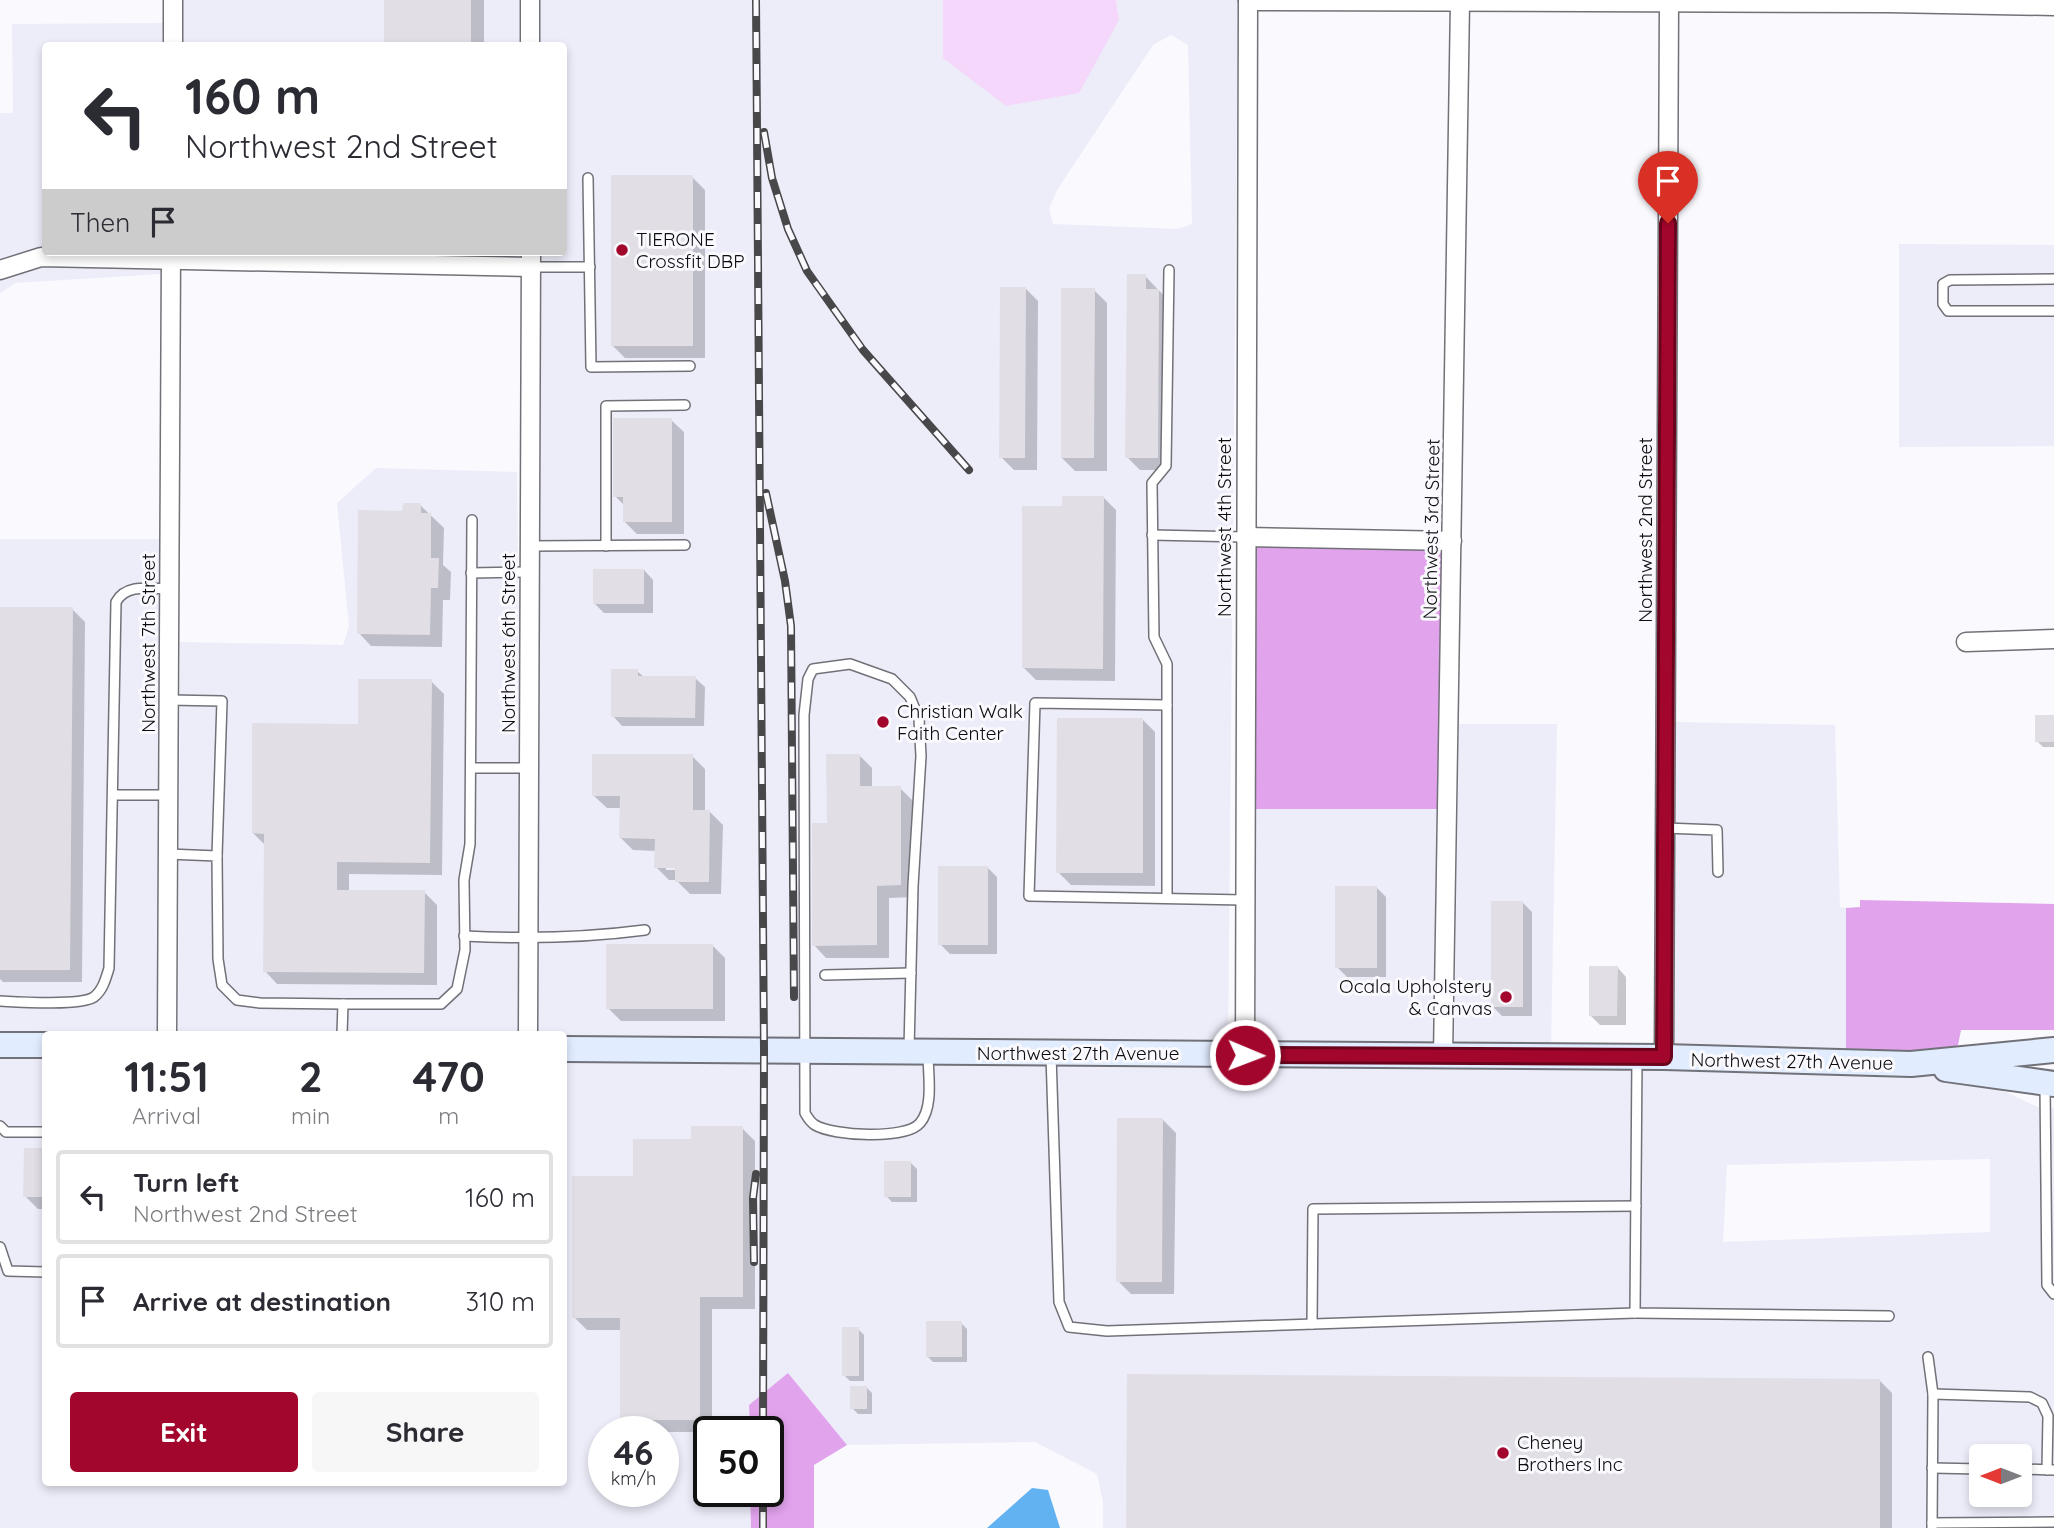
<!DOCTYPE html>
<style>
body{margin:0;font-family:Quicksand,sans-serif;background:#f7f7f7;color:#2b2b33;height:100vh;display:flex;flex-direction:column;font-size:26px;white-space:nowrap}
*{box-sizing:border-box;margin:0}
p{font-size:23px;color:#7c7c81}
.icon{flex:none;width:38px;height:38px;fill:none;stroke:currentColor;stroke-width:2;stroke-linecap:round;stroke-linejoin:round}
.map{position:relative;flex:1;overflow:hidden}
.sheet{position:absolute;left:42px;top:1031px;width:525px;height:455px;display:flex;flex-direction:column;background:#fff;border-radius:7px;box-shadow:0 4px 10px #0003}
.sheet>*{flex:none}
.top-card{position:absolute;left:42px;top:42px;width:525px;height:214px;border-radius:7px;box-shadow:0 4px 10px #0003;background:#fff;color:#2b2b33;overflow:hidden}
.needle{width:46px;rotate:270deg}
.fabs{position:absolute;left:1969px;top:1444px;display:grid;gap:14px}
.fabs a{display:grid;place-items:center;width:63px;height:63px;border-radius:7px;background:#fff;box-shadow:0 4px 10px #0003;font-size:35px}
.speed{position:absolute;left:588px;top:1416px;display:flex;gap:14px;font-size:35px;font-weight:700;text-align:center}
.speed>*{display:grid;place-content:center;width:91px;height:91px;border-radius:50%;background:#fff;box-shadow:0 4px 10px #0003;line-height:1}
.speed small{font-size:18px;font-weight:400}
.speed .limit{border:4px solid #111;border-radius:10px;background:#fff;color:#111}
.pin{position:absolute;display:grid;place-items:center;width:60px;height:60px;color:#fff;margin:-72px -30px;border-radius:50% 50% 50% 0;rotate:-45deg;box-shadow:0 0 7px #0007}
.pin .icon{rotate:45deg}
.me{position:absolute;width:77px;margin:-38px;rotate:91deg;stroke-linejoin:round;filter:drop-shadow(0 0 5px #0008)}
.turn{display:flex;align-items:center;gap:24px;height:147px;padding:0 28px;font-size:32px}
.turn .icon{width:91px;height:91px;stroke-width:2.5}
.turn b{display:block;font-size:49px;line-height:60px}
.then{display:flex;align-items:center;height:66px;padding:0 28px;background:#0003;gap:14px;font-size:26px}
.eta{display:flex;justify-content:space-evenly;align-items:center;height:119px;text-align:center}
.eta b{font-size:42px;font-weight:700;line-height:49px}
.button{display:flex;gap:14px;margin-top:auto;padding:14px 28px}
.button a{flex:1;height:80px;border-radius:7px;background:#a3062c;color:#fff;font-size:28px;font-weight:700;line-height:80px;text-align:center}
.button a+a{background:#f7f7f7;color:#2b2b33}
ul{padding:0;list-style:none}
li{display:flex;align-items:center;gap:21px;height:94px;margin:0 14px 10px;padding:0 14px;border:4px solid #e1e1e2;border-radius:7px}
li div{flex:1}
li b{display:block;font-size:26px}
li em{font-style:normal}
.map>svg:first-child{display:block}
</style>
<div class="map">
<svg width="2054" height="1528" viewBox="0 0 2054 1528">
<rect width="100%" height="100%" fill="#f9f9fe"/>
<g fill="#ecedf9" fill-rule="evenodd">
<path d="M 183,0 L 519,0 L 519,45 L 183,46 Z"/>
<path d="M 540,0 L 943,0 L 943,58 L 1119,20 L 1116,0 L 1238,0 L 1228,1045 L 564,1040 L 564,1034 L 538,1034 L 541,252 L 564,252 L 564,46 L 540,45 ZM 1171,35 L 1188,45 L 1192,224 L 1178,229 L 1053,224 L 1049,209 L 1057,190 L 1153,45 Z"/>
<path d="M 163,23 L 162,45 L 46,46 L 45,249 L 37,249 L 0,261 L 0,113 L 13,113 L 12,24 Z"/>
<path d="M 1899,244 L 2054,245 L 2054,446 L 1899,447 Z"/>
<path d="M 211,252 L 520,252 L 520,257 Z"/>
<path d="M 43,266 L 161,269 L 161,274 L 15,283 L 0,293 L 0,280 Z"/>
<path d="M 376,468 L 517,472 L 519,672 L 518,1034 L 178,1034 L 180,642 L 343,645 L 349,626 L 337,503 Z"/>
<path d="M 0,539 L 160,539 L 157,1034 L 0,1036 Z"/>
<path d="M 1676,722 L 1835,725 L 1840,907 L 1846,908 L 1846,1053 L 1674,1049 Z"/>
<path d="M 1459,724 L 1557,724 L 1551,1048 L 1454,1048 Z"/>
<path d="M 1256,809 L 1437,809 L 1433,1048 L 1256,1046 Z"/>
<path d="M 0,1054 L 45,1054 L 46,1482 L 564,1482 L 564,1058 L 1664,1066 L 1911,1073 L 1991,1085 L 2038,1107 L 2054,1108 L 2054,1528 L 1103,1528 L 1103,1502 L 1097,1474 L 1035,1442 L 847,1445 L 788,1373 L 749,1405 L 750,1431 L 709,1432 L 709,1491 L 750,1491 L 751,1528 L 0,1528 ZM 1990,1159 L 1990,1232 L 1723,1242 L 1727,1165 ZM 604,1432 L 663,1432 L 663,1491 L 604,1491 ZM 1981,1456 L 2020,1456 L 2020,1494 L 1981,1494 Z"/>
</g>
<path fill="#f5d7fb" d="M 943,0 L 1116,0 L 1119,20 L 1079,93 L 1006,106 L 943,58 Z"/>
<g fill="#e2a3ed">
<path d="M 1256,546 L 1442,550 L 1437,809 L 1256,809 Z"/>
<path d="M 1860,900 L 2054,904 L 2054,1030 L 1961,1030 L 1957,1050 L 1911,1055 L 1846,1053 L 1846,908 L 1860,907 Z"/>
<path d="M 788,1373 L 847,1445 L 814,1465 L 814,1528 L 751,1528 L 750,1491 L 768,1491 L 768,1432 L 750,1431 L 749,1405 Z"/>
</g>
<path fill="#62b2f2" d="M 1032,1488 L 1048,1490 L 1060,1528 L 987,1528 Z"/>
<g fill="#0003" fill-rule="evenodd">
<rect x="386" y="0" width="98" height="46"/>
<path d="M 692,177 L 705,190 L 705,358 L 625,358 L 612,345 Z"/>
<path d="M 1145,276 L 1171,303 L 1170,470 L 1140,470 L 1127,457 Z"/>
<path d="M 1025,288 L 1038,301 L 1037,470 L 1014,470 L 1001,457 Z"/>
<path d="M 1094,290 L 1107,303 L 1107,471 L 1075,471 L 1062,458 Z"/>
<path d="M 671,420 L 684,432 L 684,534 L 637,534 L 625,522 L 625,506 L 615,496 Z"/>
<path d="M 1103,497 L 1116,510 L 1115,681 L 1036,680 L 1023,667 Z"/>
<path d="M 420,505 L 444,528 L 443,565 L 451,572 L 450,600 L 443,600 L 442,647 L 371,646 L 359,633 L 404,513 Z"/>
<path d="M 644,570 L 653,580 L 653,613 L 604,613 L 594,603 Z"/>
<path d="M 0,609 L 72,609 L 85,622 L 82,982 L 3,982 L 0,979 Z"/>
<path d="M 637,671 L 644,677 L 695,678 L 705,687 L 704,726 L 622,726 L 613,716 Z"/>
<path d="M 431,681 L 444,694 L 442,875 L 349,874 L 349,892 L 424,892 L 437,905 L 437,985 L 277,984 L 265,971 L 265,845 L 253,833 L 359,725 Z"/>
<path d="M 2054,717 L 2054,747 L 2043,747 L 2037,741 Z"/>
<path d="M 1142,719 L 1155,732 L 1155,886 L 1071,885 L 1058,872 Z"/>
<path d="M 859,755 L 872,768 L 872,788 L 900,788 L 913,801 L 913,897 L 889,898 L 889,958 L 826,958 L 814,945 L 828,825 Z"/>
<path d="M 692,756 L 705,769 L 705,812 L 710,812 L 723,825 L 721,894 L 690,894 L 676,880 L 669,880 L 656,867 L 656,851 L 633,850 L 621,838 L 621,808 L 607,808 L 594,796 ZM 666,866 L 684,870 L 666,870 Z"/>
<path d="M 988,868 L 997,877 L 997,954 L 950,954 L 940,944 Z"/>
<path d="M 1376,887 L 1386,897 L 1386,977 L 1347,977 L 1337,967 Z"/>
<path d="M 1523,903 L 1532,912 L 1532,1016 L 1502,1016 L 1492,1006 Z"/>
<path d="M 712,945 L 725,958 L 725,1021 L 621,1021 L 608,1008 Z"/>
<path d="M 1617,967 L 1626,977 L 1626,1025 L 1600,1025 L 1590,1015 Z"/>
<path d="M 1163,1120 L 1176,1133 L 1174,1294 L 1131,1294 L 1118,1281 Z"/>
<path d="M 742,1128 L 755,1141 L 755,1309 L 712,1309 L 712,1432 L 634,1432 L 622,1419 L 621,1330 L 587,1330 L 574,1317 L 635,1178 L 693,1141 Z"/>
<path d="M 46,1150 L 46,1209 L 38,1209 L 25,1196 Z"/>
<path d="M 911,1163 L 917,1169 L 917,1202 L 892,1202 L 886,1196 Z"/>
<path d="M 961,1323 L 967,1329 L 967,1362 L 933,1362 L 927,1356 Z"/>
<path d="M 858,1329 L 864,1335 L 864,1381 L 850,1381 L 844,1375 Z"/>
<path d="M 1879,1380 L 1892,1393 L 1892,1528 L 1127,1528 Z"/>
<path d="M 866,1387 L 872,1393 L 872,1414 L 858,1414 L 852,1408 Z"/>
</g>
<g fill="#e1dee6">
<rect x="384" y="0" width="87" height="46"/>
<rect x="611" y="175" width="82" height="171"/>
<path d="M 1127,274 L 1146,274 L 1146,289 L 1159,289 L 1158,458 L 1125,458 Z"/>
<path d="M 1000,287 L 1026,287 L 1025,458 L 999,458 Z"/>
<path d="M 1061,288 L 1095,288 L 1094,458 L 1061,458 Z"/>
<path d="M 613,418 L 672,418 L 672,522 L 623,522 L 623,497 L 613,497 Z"/>
<path d="M 1062,496 L 1104,496 L 1103,669 L 1022,668 L 1022,506 L 1062,506 Z"/>
<path d="M 403,503 L 421,503 L 421,513 L 431,513 L 431,558 L 439,558 L 438,588 L 431,588 L 430,635 L 357,634 L 358,510 L 402,511 Z"/>
<rect x="593" y="569" width="51" height="35"/>
<path d="M 0,607 L 73,607 L 70,970 L 0,970 Z"/>
<path d="M 611,669 L 638,669 L 638,676 L 696,676 L 695,718 L 611,717 Z"/>
<path d="M 358,679 L 432,679 L 430,863 L 337,862 L 337,890 L 425,890 L 424,973 L 263,972 L 264,834 L 252,833 L 252,723 L 358,724 Z"/>
<rect x="2035" y="715" width="19" height="27"/>
<path d="M 1057,718 L 1143,718 L 1143,873 L 1056,873 Z"/>
<path d="M 592,754 L 693,754 L 693,810 L 710,810 L 709,882 L 675,882 L 675,868 L 654,868 L 655,839 L 619,838 L 620,796 L 592,796 Z"/>
<path d="M 826,754 L 860,754 L 860,786 L 901,786 L 901,885 L 877,886 L 877,945 L 812,946 L 812,823 L 827,823 Z"/>
<rect x="938" y="866" width="50" height="79"/>
<rect x="1335" y="886" width="42" height="82"/>
<rect x="1491" y="901" width="32" height="106"/>
<rect x="606" y="944" width="107" height="65"/>
<path d="M 1589,966 L 1618,966 L 1617,1016 L 1589,1016 Z"/>
<path d="M 1117,1118 L 1163,1118 L 1162,1282 L 1116,1282 Z"/>
<path d="M 691,1126 L 743,1126 L 743,1297 L 700,1297 L 700,1420 L 620,1420 L 620,1318 L 572,1318 L 572,1176 L 633,1176 L 633,1139 L 691,1139 Z"/>
<path d="M 24,1148 L 46,1148 L 46,1197 L 23,1197 Z"/>
<rect x="884" y="1161" width="27" height="36"/>
<rect x="926" y="1321" width="36" height="36"/>
<rect x="842" y="1327" width="17" height="49"/>
<path d="M 1127,1374 L 1880,1379 L 1880,1528 L 1126,1528 Z"/>
<rect x="850" y="1386" width="17" height="23"/>
</g>
<g fill="none" stroke-linecap="round" stroke-linejoin="round">
<g stroke="#717178" stroke-width="12">
<g id="lane">
<path d="M 588,178 L 591,367 L 690,366"/>
<path d="M 531,267 L 590,267"/>
<path d="M 2054,279 L 1950,280 L 1943,284 L 1943,304 L 1948,311 L 2054,311"/>
<path d="M 1152,535 L 1245,537"/>
<path d="M 530,546 L 685,545"/>
<path d="M 606,546 L 606,406 L 685,405"/>
<path d="M 471,573 L 530,572"/>
<path d="M 169,700 L 222,701 L 217,856"/>
<path d="M 1167,705 L 1035,703 L 1029,896 L 1245,900"/>
<path d="M 472,768 L 529,768"/>
<path d="M 113,795 L 169,795"/>
<path d="M 1665,828 L 1717,830 L 1718,872"/>
<path d="M 168,854 L 217,856 L 218,959 L 222,985 L 237,1000 L 260,1003 L 343,1004 L 342,1034"/>
<path d="M 1167,898 L 1167,664 L 1154,637 L 1152,483 L 1166,466 L 1169,270"/>
<path d="M 464,936 C 525,939 584,938 645,930"/>
<path d="M 825,975 L 911,973"/>
<path d="M 0,1001 C 19,1002 81,1006 94,997 C 103,990 106,978 109,968 L 116,602 C 126,583 151,589 170,589"/>
<path d="M 343,1004 L 441,1004 L 457,989 L 465,950 L 464,880 L 470,844 L 472,520"/>
<path d="M 909,1049 L 913,886 L 921,756 L 919,719 L 910,697 L 892,679 L 850,664 L 813,669 L 808,679 L 804,715 L 805,1113 C 808,1118 810,1122 815,1125 C 833,1136 906,1140 920,1123 C 934,1107 928,1074 928,1054"/>
<path d="M 1051,1055 L 1059,1302 L 1069,1327 L 1107,1331 L 1635,1313"/>
<path d="M 1637,1057 L 1635,1313 L 1889,1316"/>
<path d="M 2045,1085 L 2047,1285 L 2054,1294"/>
<path d="M 0,1126 L 6,1132 L 46,1132"/>
<path d="M 0,1247 L 8,1271 L 46,1272"/>
<path d="M 1312,1324 L 1313,1209 L 1636,1206"/>
<path d="M 1928,1357 L 1933,1394 L 1932,1528"/>
<path d="M 1933,1394 L 2030,1397 L 2042,1403 L 2048,1416 L 2047,1470"/>
<path d="M 1932,1468 L 1981,1469"/>
<path d="M 2020,1469 L 2054,1470"/>
<path d="M 1932,1523 L 2054,1522"/>
</g>
</g>
<g stroke="#717178" stroke-width="21">
<g id="street">
<path d="M 530,0 L 530,46"/>
<path d="M 1248,1 L 1888,3 L 2054,6"/>
<path d="M 173,46 L 173,0"/>
<path d="M 0,270 L 41,257 L 531,267"/>
<path d="M 1245,537 L 1452,541"/>
<path d="M 1966,642 L 2054,639"/>
<path d="M 167,1034 L 171,252"/>
<path d="M 528,1034 L 531,252"/>
<path d="M 1245,1055 L 1248,0"/>
<path d="M 1443,1057 L 1460,2"/>
<path d="M 1664,1057 L 1669,4"/>
</g>
</g>
<g stroke="#717178" stroke-width="28">
<g id="secondary">
<path d="M 0,1045 L 46,1045"/>
<path d="M 564,1049 L 1664,1057 L 1911,1064 L 2054,1050"/>
<path d="M 1946,1069 L 2054,1084"/>
</g>
</g>
<use href="#lane" stroke="#fff" stroke-width="9"/>
<use href="#street" stroke="#fff" stroke-width="18"/>
<use href="#secondary" stroke="#e2ecff" stroke-width="24"/>
<g stroke="#48484a" stroke-width="8">
<g id="rail">
<path d="M 756,0 L 764,1051 L 763,1432"/>
<path d="M 764,132 L 772,178 L 788,229 L 807,271 L 863,350 L 969,470"/>
<path d="M 766,493 L 785,581 L 791,626 L 794,997"/>
<path d="M 754,1262 L 753,1198 L 756,1174"/>
<path d="M 763,1528 L 763,1491"/>
</g>
</g>
<use href="#rail" stroke="#f9f9fe" stroke-width="5" stroke-dasharray="16" stroke-linecap="butt"/>
</g>
<g fill="none" stroke-linecap="round" stroke-linejoin="round">
<g stroke="#6a041d" stroke-width="18">
<path id="route" d="M 1245,1055 L 1664,1057 L 1668,223"/>
</g>
<use href="#route" stroke="#a3062c" stroke-width="12"/>
</g>
<g fill="#a3062c" stroke="#f9f9fe" stroke-width="2.5">
<circle cx="622" cy="250" r="7"/>
<circle cx="883" cy="722" r="7"/>
<circle cx="1506" cy="997" r="7"/>
<circle cx="1503" cy="1453" r="7"/>
</g>
<g text-anchor="middle" dominant-baseline="central" stroke-width="6" stroke-linejoin="round" paint-order="stroke">
<g font-size="19" fill="#0c0c0e" stroke="#f9f9fe" text-anchor="start">
<text x="636" y="239">TIERONE<tspan x="636" dy="22">Crossfit DBP</tspan></text>
<text x="897" y="711">Christian Walk<tspan x="897" dy="22">Faith Center</tspan></text>
<text x="1492" y="986" text-anchor="end">Ocala Upholstery<tspan x="1492" dy="22">&amp; Canvas</tspan></text>
<text x="1517" y="1442">Cheney<tspan x="1517" dy="22">Brothers Inc</tspan></text>
</g>
<g font-size="19" fill="#0c0c0e" stroke="#f9f9fe">
<text transform="translate(1224 527) rotate(-90)">Northwest 4th Street</text>
<text transform="translate(1431 529) rotate(-89)">Northwest 3rd Street</text>
<text transform="translate(1645 530) rotate(-90)">Northwest 2nd Street</text>
<text transform="translate(148 643) rotate(-90)">Northwest 7th Street</text>
<text transform="translate(508 643) rotate(-90)">Northwest 6th Street</text>
<text x="1078" y="1053">Northwest 27th Avenue</text>
<text transform="translate(1792 1061) rotate(1)">Northwest 27th Avenue</text>
</g>
</g>
</svg>
<div class="fabs">
<a><svg class="needle" viewBox="-14 -14 28 28"><path d="M0-13l5 13h-10z" fill="#e53935"/><path d="M0 13l5-13h-10z" fill="#7c7c81"/></svg></a>
</div>
<div class="speed"><div>46<small>km/h</small></div><div class="limit">50</div></div>
<div class="pin" style="left:1668px;top:223px;background:#d93025"><svg class="icon" aria-label="arrive" viewBox="0 0 24 24"><path d="M6 21V4h12l-3 4 3 4H6"/></svg></div>
<svg class="me" style="left:1245px;top:1055px" viewBox="-20 -20 40 40"><circle r="17" fill="#a3062c" stroke="#fff" stroke-width="3"/><path d="M0-11L8 9 0 5-8 9z" fill="#fff"/></svg>
<div class="top-card">
<div class="turn"><svg class="icon" aria-label="left" viewBox="0 0 24 24"><path d="M17 20v-9H6M10 6l-5 5 5 5"/></svg><div><b>160 m</b>Northwest 2nd Street</div></div>
<div class="then">Then<svg class="icon" aria-label="arrive" viewBox="0 0 24 24"><path d="M6 21V4h12l-3 4 3 4H6"/></svg></div>
</div>
<section class="sheet">
<div class="eta">
<div><b>11:51</b><p>Arrival</p></div>
<div><b>2</b><p>min</p></div>
<div><b>470</b><p>m</p></div>
</div>
<ul>
<li><svg class="icon" aria-label="left" viewBox="0 0 24 24"><path d="M17 20v-9H6M10 6l-5 5 5 5"/></svg><div><b>Turn left</b><p>Northwest 2nd Street</p></div><em>160 m</em></li>
<li><svg class="icon" aria-label="arrive" viewBox="0 0 24 24"><path d="M6 21V4h12l-3 4 3 4H6"/></svg><div><b>Arrive at destination</b></div><em>310 m</em></li>
</ul>
<div class="button"><a>Exit</a><a>Share</a></div>
</section>
</div>
